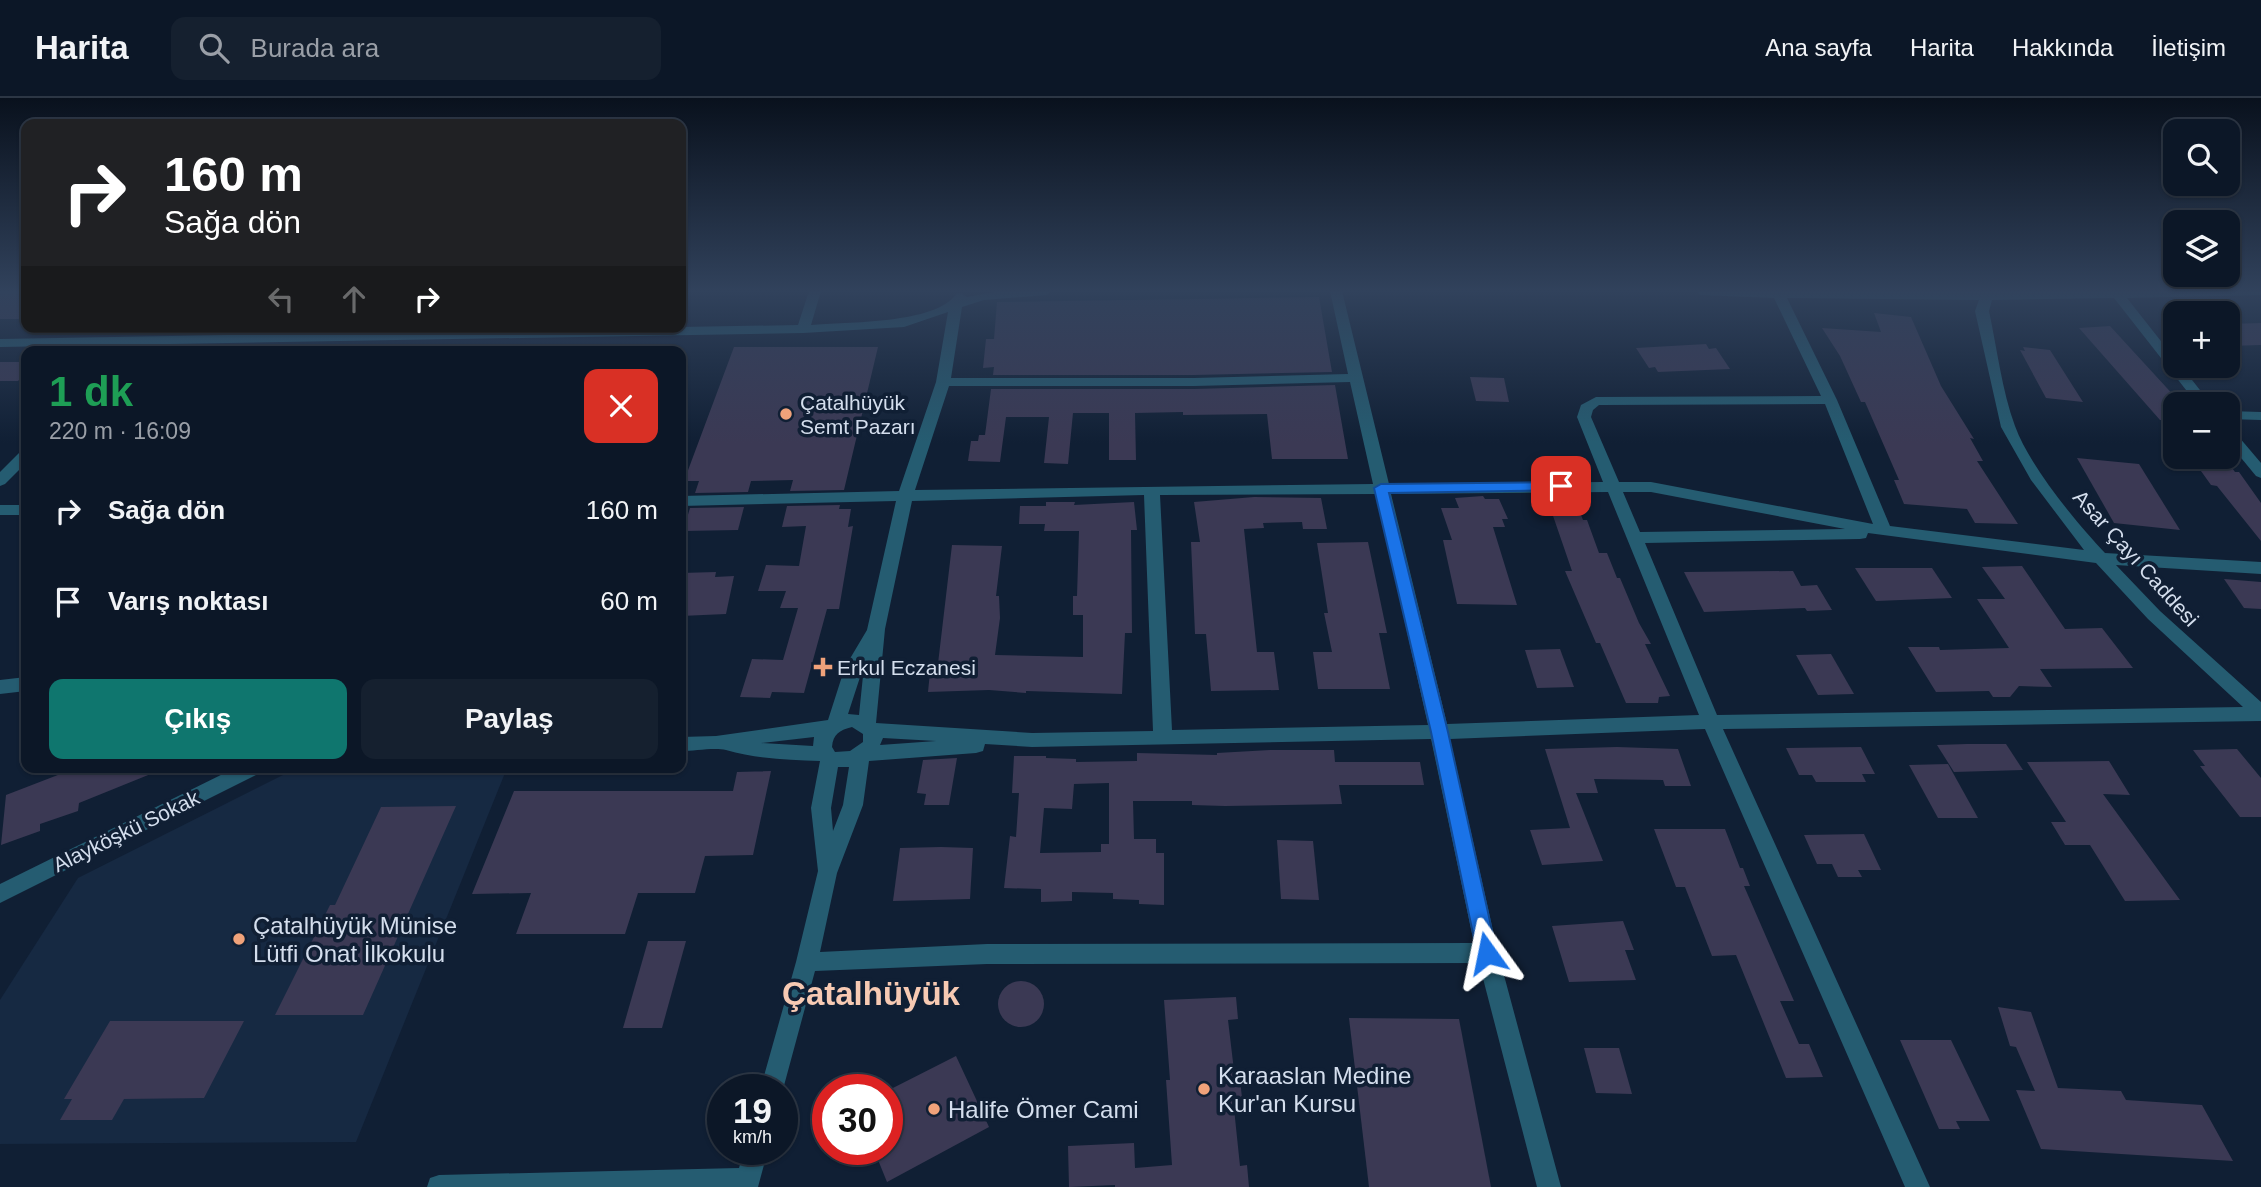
<!DOCTYPE html>
<html lang="tr">
<meta charset="utf-8">
<style>
body{margin:0;font-family:Helvetica,sans-serif;background:#15202f;color:#f1f3f6;height:100vh;display:flex;flex-direction:column;font-size:26px;white-space:nowrap}
*{box-sizing:border-box;margin:0}
p{font-size:23px;color:#9a9fa7}
.icon{flex:none;width:38px;height:38px;fill:none;stroke:currentColor;stroke-width:2;stroke-linecap:round;stroke-linejoin:round}
.map{position:relative;flex:1;overflow:hidden}
.panel{position:absolute;left:21px;top:248px;width:665px;height:427px;display:flex;flex-direction:column;background:#0c1727;border-radius:14px;box-shadow:0 2px 5px #0004,0 0 0 2px #2c3644}
.panel>*{flex:none}
.hud{position:absolute;left:21px;top:21px;width:665px;height:214px;border-radius:14px;box-shadow:0 2px 5px #0004,0 0 0 2px #2c3644;background:#202124;color:#fff;overflow:hidden}
.controls{position:absolute;left:2163px;top:21px;display:grid;gap:14px}
.controls a{display:grid;place-items:center;width:77px;height:77px;border-radius:14px;background:#0c1727;box-shadow:0 2px 5px #0004,0 0 0 2px #2c3644;font-size:35px}
.speed{position:absolute;left:707px;top:976px;display:flex;gap:14px;font-size:35px;font-weight:700;text-align:center}
.speed>*{display:grid;place-content:center;width:91px;height:91px;border-radius:50%;background:#0c1727;box-shadow:0 2px 5px #0004,0 0 0 2px #2c3644;line-height:1}
.speed small{font-size:18px;font-weight:400}
.speed .limit{border:10px solid #d22;background:#fff;color:#111}
.pin{position:absolute;display:grid;place-items:center;width:60px;height:60px;color:#fff;margin:-30px;border-radius:14px;box-shadow:0 4px 10px #0006}
.me{position:absolute;width:77px;margin:-38px;rotate:348deg;stroke-linejoin:round;filter:drop-shadow(0 0 5px #0008)}
.turn{display:flex;align-items:center;gap:24px;height:147px;padding:0 28px;font-size:32px}
.turn .icon{width:91px;height:91px;stroke-width:2.5}
.turn b{display:block;font-size:49px;line-height:60px}
.lanes{display:flex;align-items:center;height:66px;padding:0 28px;background:#0003;justify-content:center;gap:35px;direction:ltr}
.lanes .off{opacity:.35}
.round{display:grid;place-items:center;flex:none;width:74px;height:74px;border-radius:14px;background:#15202f}
.overview{display:flex;align-items:center;justify-content:space-between;height:119px;padding:0 28px}
h1{font-size:42px;font-weight:800;line-height:52px;color:#1e9e55}
.button{display:flex;gap:14px;margin-top:auto;padding:14px 28px}
.button a{flex:1;height:80px;border-radius:14px;background:#0f766e;color:#fff;font-size:28px;font-weight:800;line-height:80px;text-align:center}
.button a+a{background:#15202f;color:#f1f3f6}
ul{padding:0;list-style:none}
li{display:flex;align-items:center;gap:21px;height:91px;padding:0 28px}
li div{flex:1}
li b{display:block;font-size:26px}
li em{font-style:normal}
header{display:flex;align-items:center;gap:42px;box-sizing:border-box;height:98px;padding:0 35px;background:#0c1727;border-bottom:2px solid #2c3644}
header strong{font-size:33px}
nav{display:flex;gap:38px;margin-inline-start:auto;font-size:24px}
.search{width:490px;height:63px;background:#15202f;display:flex;align-items:center;gap:18px;box-sizing:border-box;padding:0 24px;border-radius:14px;color:#9a9fa7;font-size:26px}
.map>svg:first-child{display:block}
</style>
<header>
<strong>Harita</strong>
<div class="search"><svg class="icon" aria-label="search" viewBox="0 0 24 24"><circle cx="10" cy="10" r="6"/><path d="M15 15l6 6"/></svg>Burada ara</div>
<nav><a>Ana sayfa</a><a>Harita</a><a>Hakkında</a><a>İletişim</a></nav>
</header>
<div class="map">
<svg width="2261" height="1089" viewBox="0 0 2261 1089">
<rect width="100%" height="100%" fill="#101f34"/>
<path fill="#162942" d="M 297,670 L 507,670 L 356,1044 L 0,1046 L 0,902 L 78,780 Z"/>
<g fill="#3b3954" fill-rule="evenodd">
<path d="M 0,193 L 26,193 L 26,214 L 20,221 L 0,221 Z"/>
<path d="M 1319,199 L 1332,274 L 1194,277 L 993,277 L 994,269 L 983,270 L 986,241 L 994,241 L 997,204 Z"/>
<path d="M 1874,215 L 1911,219 L 1941,288 L 1974,341 L 1970,340 L 1983,363 L 1977,363 L 2018,426 L 1975,425 L 1967,411 L 1904,406 L 1894,382 L 1899,382 L 1865,304 L 1861,304 L 1840,258 L 1822,230 L 1881,234 Z"/>
<path d="M 2261,225 L 2261,247 L 2228,248 L 2228,226 Z"/>
<path d="M 2110,228 L 2177,301 L 2175,301 L 2175,322 L 2160,322 L 2079,230 Z"/>
<path d="M 1706,246 L 1709,251 L 1716,250 L 1730,271 L 1658,274 L 1655,269 L 1649,270 L 1636,250 Z"/>
<path d="M 734,249 L 878,249 L 844,392 L 790,393 L 793,382 L 751,383 L 748,394 L 695,395 L 699,383 L 684,383 Z"/>
<path d="M 2023,249 L 2050,252 L 2083,304 L 2046,300 L 2020,252 L 2025,253 Z"/>
<path d="M 0,264 L 26,264 L 26,275 L 18,283 L 0,283 Z"/>
<path d="M 1470,279 L 1504,280 L 1509,304 L 1476,303 Z"/>
<path d="M 1335,287 L 1348,361 L 1272,361 L 1267,316 L 1183,317 L 1183,314 L 1135,315 L 1136,362 L 1109,362 L 1109,315 L 1073,315 L 1068,366 L 1044,365 L 1049,319 L 1006,319 L 1000,364 L 968,363 L 971,343 L 978,343 L 979,337 L 985,337 L 991,291 L 1194,291 Z"/>
<path d="M 2191,359 L 2224,359 L 2235,374 L 2239,374 L 2261,405 L 2261,443 L 2217,388 L 2211,387 Z"/>
<path d="M 2077,360 L 2139,366 L 2180,432 L 2114,425 Z"/>
<path d="M 1483,398 L 1485,401 L 1499,401 L 1508,421 L 1502,421 L 1505,429 L 1493,429 L 1517,507 L 1457,506 L 1443,442 L 1452,442 L 1441,410 L 1459,410 L 1455,400 Z"/>
<path d="M 1254,399 L 1321,400 L 1327,431 L 1303,431 L 1302,424 L 1263,425 L 1264,430 L 1244,431 L 1257,554 L 1274,554 L 1279,592 L 1211,593 L 1206,536 L 1195,536 L 1191,444 L 1200,444 L 1194,404 Z"/>
<path d="M 1046,404 L 1075,404 L 1074,407 L 1134,404 L 1137,432 L 1131,432 L 1132,535 L 1125,535 L 1122,596 L 1026,593 L 1026,595 L 989,592 L 928,594 L 930,574 L 937,574 L 952,447 L 1002,448 L 996,498 L 999,498 L 1000,520 L 995,557 L 1083,559 L 1083,517 L 1073,517 L 1073,498 L 1077,498 L 1079,433 L 1044,433 L 1045,426 L 1019,426 L 1020,408 L 1046,408 Z"/>
<path d="M 840,407 L 839,411 L 851,411 L 848,429 L 853,428 L 839,511 L 827,511 L 804,595 L 772,594 L 770,600 L 740,599 L 752,561 L 783,562 L 798,510 L 780,510 L 786,493 L 758,493 L 766,467 L 799,468 L 806,428 L 782,429 L 787,408 Z"/>
<path d="M 744,409 L 738,432 L 683,433 L 690,410 Z"/>
<path d="M 1551,412 L 1579,412 L 1583,422 L 1587,422 L 1599,455 L 1607,455 L 1617,480 L 1620,480 L 1639,525 L 1651,546 L 1645,546 L 1670,598 L 1659,599 L 1658,605 L 1626,605 L 1600,545 L 1596,545 L 1565,473 L 1572,473 Z"/>
<path d="M 1368,444 L 1387,535 L 1379,535 L 1390,591 L 1318,591 L 1313,554 L 1332,554 L 1324,515 L 1328,515 L 1317,445 Z"/>
<path d="M 2022,468 L 2065,531 L 2102,530 L 2133,570 L 2040,571 L 2052,589 L 2019,588 L 2010,599 L 1993,599 L 1989,593 L 1936,594 L 1908,549 L 1939,549 L 1940,552 L 2009,550 L 1977,501 L 2005,501 L 1982,469 Z"/>
<path d="M 1855,470 L 1932,470 L 1952,500 L 1876,503 Z"/>
<path d="M 1793,473 L 1801,488 L 1817,487 L 1832,512 L 1807,513 L 1805,510 L 1704,514 L 1684,474 Z"/>
<path d="M 716,474 L 715,479 L 734,478 L 726,516 L 681,518 L 681,475 Z"/>
<path d="M 2224,481 L 2261,484 L 2261,511 L 2244,510 Z"/>
<path d="M 1560,551 L 1574,589 L 1537,590 L 1525,552 Z"/>
<path d="M 1831,556 L 1854,596 L 1818,597 L 1796,557 Z"/>
<path d="M 1967,646 L 2006,646 L 2023,672 L 1954,674 L 1937,647 Z"/>
<path d="M 1617,649 L 1678,651 L 1691,688 L 1665,688 L 1663,682 L 1594,681 L 1598,695 L 1576,695 L 1603,763 L 1542,767 L 1530,732 L 1570,730 L 1545,651 Z"/>
<path d="M 1861,649 L 1875,676 L 1862,676 L 1866,684 L 1816,684 L 1812,677 L 1799,677 L 1786,650 Z"/>
<path d="M 2237,651 L 2261,680 L 2261,719 L 2240,719 L 2200,668 L 2205,668 L 2193,652 Z"/>
<path d="M 1270,652 L 1334,652 L 1335,664 L 1420,664 L 1424,687 L 1339,687 L 1342,706 L 1225,708 L 1192,707 L 1192,703 L 1133,703 L 1134,741 L 1156,741 L 1156,755 L 1164,755 L 1164,807 L 1139,806 L 1139,802 L 1113,801 L 1113,795 L 1072,794 L 1072,803 L 1041,804 L 1041,791 L 1004,790 L 1010,738 L 1016,739 L 1019,695 L 1012,695 L 1014,658 L 1046,658 L 1046,660 L 1076,661 L 1076,664 L 1137,663 L 1137,655 L 1217,657 L 1217,655 ZM 1109,685 L 1109,746 L 1101,746 L 1101,754 L 1040,755 L 1044,710 L 1072,711 L 1074,686 Z"/>
<path d="M 957,660 L 949,707 L 924,707 L 926,696 L 917,695 L 923,662 Z"/>
<path d="M 2109,663 L 2130,697 L 2103,696 L 2180,802 L 2125,803 L 2090,747 L 2065,747 L 2051,724 L 2066,724 L 2027,664 Z"/>
<path d="M 1948,666 L 1978,720 L 1938,720 L 1909,667 Z"/>
<path d="M 76,670 L 163,671 L 79,705 L 78,713 L 40,726 L 40,733 L 1,747 L 6,697 Z"/>
<path d="M 771,673 L 753,757 L 705,758 L 695,795 L 638,795 L 625,836 L 516,836 L 531,795 L 472,796 L 514,693 L 733,693 L 737,674 Z"/>
<path d="M 456,708 L 363,917 L 275,917 L 330,807 L 335,807 L 381,709 Z"/>
<path d="M 1654,731 L 1725,731 L 1740,770 L 1743,770 L 1750,788 L 1744,788 L 1794,903 L 1780,903 L 1799,946 L 1809,946 L 1823,979 L 1786,980 L 1736,857 L 1712,858 L 1685,789 L 1676,789 Z"/>
<path d="M 1864,736 L 1881,772 L 1858,772 L 1862,779 L 1838,779 L 1832,766 L 1817,766 L 1804,737 Z"/>
<path d="M 1277,742 L 1313,743 L 1319,802 L 1281,801 Z"/>
<path d="M 941,749 L 973,750 L 970,801 L 893,803 L 900,750 Z"/>
<path d="M 1623,823 L 1634,852 L 1625,852 L 1636,882 L 1569,884 L 1552,828 Z"/>
<path d="M 648,843 L 686,843 L 662,930 L 623,930 Z"/>
<circle cx="1021" cy="906" r="23"/>
<path d="M 1236,899 L 1238,921 L 1228,922 L 1235,981 L 1240,981 L 1242,1000 L 1233,1001 L 1240,1068 L 1247,1067 L 1249,1089 L 1115,1089 L 1115,1087 L 1069,1089 L 1068,1048 L 1134,1045 L 1135,1070 L 1172,1067 L 1166,982 L 1170,982 L 1164,902 Z"/>
<path d="M 1998,909 L 2031,914 L 2058,990 L 2121,993 L 2126,1002 L 2202,1007 L 2233,1063 L 2041,1051 L 2016,992 L 2035,993 L 2016,949 L 2010,948 Z"/>
<path d="M 1349,920 L 1459,921 L 1491,1089 L 1369,1089 Z"/>
<path d="M 110,923 L 244,923 L 204,1000 L 124,1001 L 112,1022 L 60,1022 L 72,1001 L 64,1001 Z"/>
<path d="M 1900,942 L 1951,942 L 1990,1023 L 1956,1023 L 1960,1031 L 1939,1031 Z"/>
<path d="M 1584,950 L 1619,950 L 1632,996 L 1596,995 Z"/>
<path d="M 956,958 L 989,1029 L 887,1084 L 874,1052 L 887,1052 L 887,993 Z"/>
</g>
<g fill="none" stroke-linecap="round" stroke-linejoin="round">
<g fill="#255c71" fill-rule="evenodd">
<path d="M 809,193 L 821,193 L 811,227 C 845,224 937,226 956,196 L 961,195 L 967,199 L 1000,193 L 1052,193 L 1046,197 L 984,202 L 962,209 L 951,280 L 1194,280 L 1348,276 L 1330,193 L 1342,193 L 1389,386 L 1603,384 L 1577,319 L 1581,307 L 1596,299 L 1821,298 L 1774,200 L 1701,197 L 1695,193 L 2261,193 L 2261,197 L 2127,200 L 2175,261 L 2175,268 L 2181,268 L 2211,306 L 2197,306 L 2114,200 L 1992,202 L 1989,213 C 1997,250 2002,293 2015,328 C 2030,369 2075,423 2105,455 L 2261,464 L 2261,476 L 2116,467 L 2160,513 L 2261,604 L 2261,623 L 1723,631 L 1930,1089 L 1905,1089 L 1705,631 L 1450,641 L 1498,855 L 1561,1089 L 1537,1089 L 1479,865 L 987,866 L 815,873 L 782,995 L 782,992 L 760,992 L 796,864 L 818,773 L 811,710 L 820,663 C 788,662 756,661 726,652 C 715,649 694,653 681,653 L 681,639 L 716,638 L 828,622 L 845,569 L 867,532 L 896,403 L 681,408 L 681,398 L 899,393 L 936,284 L 948,214 L 904,229 L 803,235 L 0,249 L 0,241 L 798,227 ZM 1787,200 L 1979,202 L 1975,213 L 2001,329 L 2031,382 L 2084,452 L 1890,428 L 1837,302 ZM 1350,284 L 1373,386 L 915,392 L 949,288 L 1194,288 ZM 1825,306 L 1873,426 L 1651,384 L 1619,384 L 1591,319 L 1593,312 L 1599,307 ZM 1608,394 L 1699,617 L 1447,626 L 1391,396 ZM 1623,394 L 1651,394 L 1845,431 L 1640,434 ZM 1376,396 L 1428,627 L 1172,632 L 1160,397 ZM 1144,397 L 1153,633 L 1032,635 L 876,625 L 885,531 L 912,403 ZM 1868,435 L 2096,465 L 2148,521 L 2243,609 L 1717,617 L 1645,445 L 1860,441 L 1866,440 ZM 864,568 L 859,617 L 848,616 L 863,570 ZM 852,629 L 863,636 L 863,644 L 850,653 L 835,654 L 832,649 C 833,636 840,632 852,629 ZM 814,639 L 813,648 L 761,645 ZM 883,640 L 936,643 L 880,647 ZM 1431,641 L 1474,845 L 987,846 L 820,854 L 837,775 L 863,707 L 869,663 L 976,655 L 983,653 L 985,646 L 1032,649 ZM 838,669 L 849,669 L 843,707 L 833,733 L 831,710 Z"/>
<path d="M 2228,313 L 2261,314 L 2261,322 L 2228,321 Z"/>
<path d="M 2228,331 L 2233,332 L 2261,365 L 2261,380 L 2256,378 L 2228,344 Z"/>
<path d="M 26,351 L 26,365 L 5,386 L 0,388 L 0,374 L 21,353 Z"/>
<rect x="0" y="407" width="26" height="10"/>
<path d="M 26,579 L 26,593 L 0,596 L 0,582 Z"/>
<path d="M 235,670 L 262,670 L 260,675 L 0,805 L 0,786 Z"/>
<path d="M 744,1052 L 768,1052 L 758,1089 L 427,1089 L 430,1080 L 439,1077 L 739,1070 Z"/>
</g>
</g>
<linearGradient id="sky" x2="0" y2="1"><stop stop-color="#09111d"/><stop offset="0.56" stop-color="#31425c"/><stop offset="1" stop-color="#31425c" stop-opacity="0"/></linearGradient>
<rect width="2261" height="345" fill="url(#sky)"/>
<path fill="#1a73e8" stroke="#114b97" stroke-width="2" d="M 1561,384 L 1568,388 L 1566,392 L 1389,395 L 1448,634 L 1497,855 L 1494,861 L 1487,864 L 1480,861 L 1477,855 L 1431,634 L 1374,390 L 1381,386 Z"/>
<g fill="#f0a27a" stroke="#101f34" stroke-width="2.5">
<circle cx="786" cy="316" r="7"/>
<path d="M819.5 558.5h7v7h7v7h-7v7h-7v-7h-7v-7h7z"/>
<circle cx="239" cy="841" r="7"/>
<circle cx="1204" cy="991" r="7"/>
<circle cx="934" cy="1011" r="7"/>
</g>
<g text-anchor="middle" dominant-baseline="central" stroke-width="7" stroke-linejoin="round" paint-order="stroke">
<g font-size="21" fill="#d4deed" stroke="#101f34" text-anchor="start">
<text x="800" y="304">Çatalhüyük<tspan x="800" dy="24">Semt Pazarı</tspan></text>
<text x="837" y="569">Erkul Eczanesi</text>
</g>
<g font-size="21" fill="#d4deed" stroke="#101f34">
<text transform="translate(2136 460) rotate(48)">Asar Çayı Caddesi</text>
<text transform="translate(126 733) rotate(-26)">Alayköşkü Sokak</text>
</g>
<g font-size="24" fill="#d4deed" stroke="#101f34" text-anchor="start">
<text x="253" y="827">Çatalhüyük Münise<tspan x="253" dy="28">Lütfi Onat İlkokulu</tspan></text>
<text x="1218" y="977">Karaaslan Medine<tspan x="1218" dy="28">Kur'an Kursu</tspan></text>
<text x="948" y="1011">Halife Ömer Cami</text>
</g>
<g font-size="33" font-weight="bold" fill="#f7cab3" stroke="#101f34">
<text x="871" y="895">Çatalhüyük</text>
</g>
</g>
</svg>
<div class="controls">
<a><svg class="icon" aria-label="search" viewBox="0 0 24 24"><circle cx="10" cy="10" r="6"/><path d="M15 15l6 6"/></svg></a>
<a><svg class="icon" aria-label="layers" viewBox="0 0 24 24"><path d="M12 4l9 5-9 5-9-5zM3 14l9 5 9-5"/></svg></a>
<a>+</a>
<a>−</a>
</div>
<div class="speed"><div>19<small>km/h</small></div><div class="limit">30</div></div>
<div class="pin" style="left:1561px;top:388px;background:#d93025"><svg class="icon" aria-label="arrive" viewBox="0 0 24 24"><path d="M6 21V4h12l-3 4 3 4H6"/></svg></div>
<svg class="me" style="left:1487px;top:855px" viewBox="-20 -20 40 40"><path d="M0-17L14 15 0 8-14 15z" fill="#1a73e8" stroke="#fff" stroke-width="4"/></svg>
<div class="hud">
<div class="turn"><svg class="icon" aria-label="right" viewBox="0 0 24 24"><path d="M7 20v-9h11M14 6l5 5-5 5"/></svg><div><b>160 m</b>Sağa dön</div></div>
<div class="lanes"><svg class="icon off" aria-label="left" viewBox="0 0 24 24"><path d="M17 20v-9H6M10 6l-5 5 5 5"/></svg><svg class="icon off" aria-label="ahead" viewBox="0 0 24 24"><path d="M12 20V5M6 11l6-6 6 6"/></svg><svg class="icon" aria-label="right" viewBox="0 0 24 24"><path d="M7 20v-9h11M14 6l5 5-5 5"/></svg></div>
</div>
<section class="panel">
<div class="overview"><div><h1>1 dk</h1><p>220 m · 16:09</p></div><a class="round" style="background:#d93025;color:#fff"><svg class="icon" aria-label="close" viewBox="0 0 24 24"><path d="M6 6l12 12M18 6L6 18"/></svg></a></div>
<ul>
<li><svg class="icon" aria-label="right" viewBox="0 0 24 24"><path d="M7 20v-9h11M14 6l5 5-5 5"/></svg><div><b>Sağa dön</b></div><em>160 m</em></li>
<li><svg class="icon" aria-label="arrive" viewBox="0 0 24 24"><path d="M6 21V4h12l-3 4 3 4H6"/></svg><div><b>Varış noktası</b></div><em>60 m</em></li>
</ul>
<div class="button"><a>Çıkış</a><a>Paylaş</a></div>
</section>
</div>
